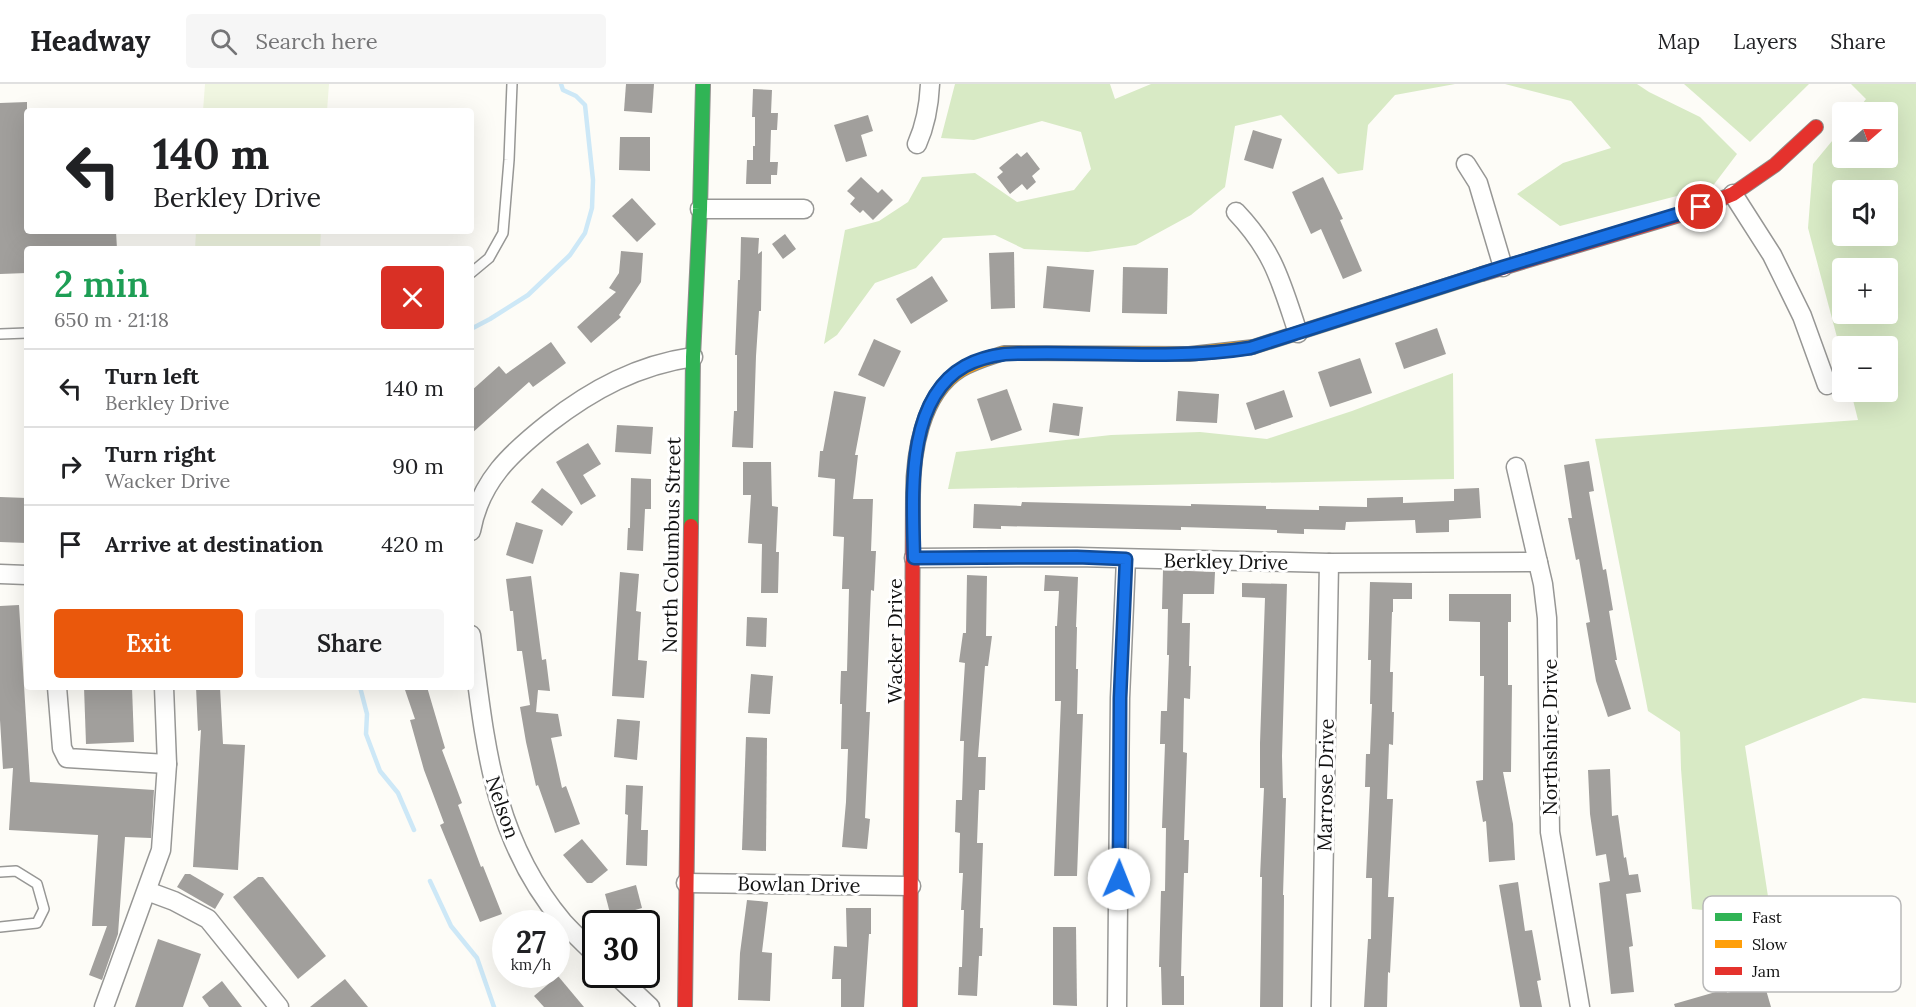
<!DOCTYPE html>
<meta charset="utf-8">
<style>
body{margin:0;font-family:Lora,serif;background:#f6f6f6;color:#202124;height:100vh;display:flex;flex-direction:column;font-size:22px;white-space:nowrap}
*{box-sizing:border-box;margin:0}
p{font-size:20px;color:#757577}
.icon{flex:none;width:33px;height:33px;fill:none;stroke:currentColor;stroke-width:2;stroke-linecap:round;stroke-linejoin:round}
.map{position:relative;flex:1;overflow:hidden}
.details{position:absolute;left:24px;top:162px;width:450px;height:444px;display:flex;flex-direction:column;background:#fff;border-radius:6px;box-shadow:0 6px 24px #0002}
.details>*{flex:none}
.banner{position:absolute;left:24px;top:24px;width:450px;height:126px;border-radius:6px;box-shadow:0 6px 24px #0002;background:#fff;color:#202124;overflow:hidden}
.needle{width:39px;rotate:70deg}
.fabs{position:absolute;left:1832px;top:18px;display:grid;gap:12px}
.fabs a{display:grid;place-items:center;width:66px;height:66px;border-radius:6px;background:#fff;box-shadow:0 6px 24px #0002;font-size:30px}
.speed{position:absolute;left:492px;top:826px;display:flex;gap:12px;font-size:30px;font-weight:700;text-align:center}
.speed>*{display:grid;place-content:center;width:78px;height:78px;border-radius:50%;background:#fff;box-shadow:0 6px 24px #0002;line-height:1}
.speed small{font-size:15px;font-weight:400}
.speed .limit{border:3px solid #111;border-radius:9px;background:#fff;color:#111}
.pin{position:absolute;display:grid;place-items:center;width:51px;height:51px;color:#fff;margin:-26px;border:3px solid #fff;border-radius:50%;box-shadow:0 2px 6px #0007}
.me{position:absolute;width:66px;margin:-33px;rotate:1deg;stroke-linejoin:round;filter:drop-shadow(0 0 4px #0008)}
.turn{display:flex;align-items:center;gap:21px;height:126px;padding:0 30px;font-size:27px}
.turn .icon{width:78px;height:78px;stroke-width:2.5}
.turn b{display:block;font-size:42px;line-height:51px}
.round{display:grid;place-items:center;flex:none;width:63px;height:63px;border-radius:6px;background:#f6f6f6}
.head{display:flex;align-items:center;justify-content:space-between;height:102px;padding:0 30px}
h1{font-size:36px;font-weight:600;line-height:45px;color:#1e9e55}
.primary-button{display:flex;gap:12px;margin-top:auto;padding:12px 30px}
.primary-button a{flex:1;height:69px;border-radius:6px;background:#ea580c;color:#fff;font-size:24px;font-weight:600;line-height:69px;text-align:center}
.primary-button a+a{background:#f6f6f6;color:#202124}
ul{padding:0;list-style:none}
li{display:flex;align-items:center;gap:18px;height:78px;padding:0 30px;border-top:2px solid #e0e0e0}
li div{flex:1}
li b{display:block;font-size:22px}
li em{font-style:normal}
header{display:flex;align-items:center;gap:36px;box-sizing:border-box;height:84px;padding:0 30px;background:#fff;border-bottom:2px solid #e0e0e0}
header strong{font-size:28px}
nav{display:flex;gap:33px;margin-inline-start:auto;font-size:21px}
.search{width:420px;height:54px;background:#f6f6f6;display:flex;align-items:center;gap:15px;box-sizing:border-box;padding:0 21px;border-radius:6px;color:#757577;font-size:22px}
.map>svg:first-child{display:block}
</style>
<header>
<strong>Headway</strong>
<div class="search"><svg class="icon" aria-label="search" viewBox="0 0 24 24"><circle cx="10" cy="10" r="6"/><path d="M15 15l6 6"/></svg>Search here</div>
<nav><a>Map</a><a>Layers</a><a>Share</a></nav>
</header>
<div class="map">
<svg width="1916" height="923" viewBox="0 0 1916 923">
<rect width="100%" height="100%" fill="#fdfcf7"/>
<g fill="#d8eac5" fill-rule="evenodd">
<path d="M 955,0 L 1110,0 L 1115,15 L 1151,0 L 1455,0 L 1395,11 L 1368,41 L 1363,86 L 1338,90 L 1281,31 L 1235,42 L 1225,103 L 1191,131 L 1136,161 L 1088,168 L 1024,165 L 995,151 L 943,154 L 916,184 L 875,199 L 837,251 L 824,260 L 845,146 L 879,137 L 908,118 L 922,93 L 975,89 L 1017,118 L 1074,106 L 1091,85 L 1081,48 L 1042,37 L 974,56 L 941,54 Z"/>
<path d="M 1505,0 L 1637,0 L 1649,8 L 1700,33 L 1737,70 L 1712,103 L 1560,142 L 1517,110 L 1563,79 L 1611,64 L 1571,17 Z"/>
<path d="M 1684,0 L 1809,0 L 1750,58 Z"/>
<path d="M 1851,0 L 1916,0 L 1916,619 L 1863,614 L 1745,662 L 1771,832 L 1692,825 L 1681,685 L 1680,648 L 1648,627 L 1595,355 L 1858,336 L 1851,308 L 1887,308 L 1887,262 L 1842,262 L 1842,272 L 1808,144 L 1813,80 L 1842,45 L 1842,74 L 1887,74 L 1887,28 L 1856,28 L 1866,15 ZM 1887,106 L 1887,152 L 1842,152 L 1842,106 ZM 1887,184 L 1887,230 L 1842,230 L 1842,184 Z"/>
<path d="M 1453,289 L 1454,395 L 948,405 L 956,368 L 1111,351 L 1200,348 L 1267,355 L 1352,327 Z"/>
</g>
<g fill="#f0f6e1">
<path d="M 205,0 L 329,0 L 327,27 L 203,27 Z"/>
<path d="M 196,147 L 321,147 L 320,165 L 195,165 Z"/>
</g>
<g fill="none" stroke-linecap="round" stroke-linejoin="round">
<g stroke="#cde8f7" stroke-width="4.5">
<path d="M 471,245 L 490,235 L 528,211 L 570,171 L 585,149 L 592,124 L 593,96 L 585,21 L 576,12 L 563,6 L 561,0"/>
<path d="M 360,603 L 367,630 L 366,650 L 380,687 L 398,709 L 414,746"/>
<path d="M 430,797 L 451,842 L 477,874 L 494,923"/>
</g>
</g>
<g fill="#a19f9c">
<path d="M 626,0 L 654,0 L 652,29 L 624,27 Z"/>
<path d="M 753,5 L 772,6 L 771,29 L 778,29 L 777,46 L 771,46 L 770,78 L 778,78 L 777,91 L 771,91 L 771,100 L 746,100 L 747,76 L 753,76 L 753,62 L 755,62 L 755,33 L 752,33 Z"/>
<path d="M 27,18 L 27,147 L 116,147 L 117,165 L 27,165 L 27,189 L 0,190 L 0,19 Z"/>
<path d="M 868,31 L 873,47 L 861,51 L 867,72 L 846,78 L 834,41 Z"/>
<path d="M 1253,46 L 1282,55 L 1273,85 L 1244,76 Z"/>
<path d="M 620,53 L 650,53 L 650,87 L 619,86 Z"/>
<path d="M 1027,68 L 1040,85 L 1032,92 L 1036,98 L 1027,106 L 1022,100 L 1010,110 L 997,93 L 1003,88 L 999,84 L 1017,69 L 1021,73 Z"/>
<path d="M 861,93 L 878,109 L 882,105 L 893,116 L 873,136 L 863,126 L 860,129 L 850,120 L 855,114 L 847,107 Z"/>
<path d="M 1323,93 L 1343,135 L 1340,136 L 1362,187 L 1343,195 L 1321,145 L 1311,150 L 1292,108 Z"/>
<path d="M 632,114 L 656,140 L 637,158 L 612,132 Z"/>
<path d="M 785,150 L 796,165 L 783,175 L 772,160 Z"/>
<path d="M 741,153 L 759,154 L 758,170 L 762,167 L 761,227 L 759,227 L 756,272 L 753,364 L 732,363 L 734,327 L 737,327 L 737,271 L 735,271 L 738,196 L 740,196 Z"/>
<path d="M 621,167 L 643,169 L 641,198 L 619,231 L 621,233 L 591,259 L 577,243 L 616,208 L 609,204 L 619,189 Z"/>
<path d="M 1014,168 L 1015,224 L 991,225 L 989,169 Z"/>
<path d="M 1047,182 L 1094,186 L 1090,228 L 1043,224 Z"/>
<path d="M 1123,183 L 1168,184 L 1167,230 L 1122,229 Z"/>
<path d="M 932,192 L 948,217 L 911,240 L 896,215 Z"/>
<path d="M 1437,244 L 1446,270 L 1404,285 L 1395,259 Z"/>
<path d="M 874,255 L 901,267 L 884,303 L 858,291 Z"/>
<path d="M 551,258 L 566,279 L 533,303 L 529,298 L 471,350 L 471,307 L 499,282 L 506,290 Z"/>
<path d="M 1360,274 L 1372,309 L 1330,323 L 1318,288 Z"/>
<path d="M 1007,305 L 1022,346 L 991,357 L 977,315 Z"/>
<path d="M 1284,306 L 1293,333 L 1255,346 L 1246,319 Z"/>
<path d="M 834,307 L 866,313 L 855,371 L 858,371 L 853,415 L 873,415 L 871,467 L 876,467 L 874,507 L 871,506 L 866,628 L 870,628 L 865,734 L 870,735 L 867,765 L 842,763 L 846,718 L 848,665 L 841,665 L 842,620 L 840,620 L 841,587 L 847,587 L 849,505 L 842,505 L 844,453 L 833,452 L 835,395 L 818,393 L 820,367 L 823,367 Z"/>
<path d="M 1178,307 L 1219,310 L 1217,339 L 1176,337 Z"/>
<path d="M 1053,319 L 1083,323 L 1079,352 L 1049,348 Z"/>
<path d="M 617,341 L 653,343 L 651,370 L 615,368 Z"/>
<path d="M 588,359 L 601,380 L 583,391 L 596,412 L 581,421 L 556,378 Z"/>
<path d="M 1589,377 L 1594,407 L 1589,408 L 1603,486 L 1606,485 L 1613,526 L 1609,527 L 1617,576 L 1615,576 L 1631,625 L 1608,633 L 1596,597 L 1586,539 L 1590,538 L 1579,475 L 1576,476 L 1568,434 L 1572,434 L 1564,381 Z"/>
<path d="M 743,378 L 771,378 L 772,422 L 778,423 L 776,468 L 779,468 L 778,509 L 761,509 L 762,460 L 748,459 L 751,411 L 743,411 Z"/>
<path d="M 631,394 L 651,395 L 651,425 L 645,425 L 643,467 L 627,466 L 628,444 L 630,444 Z"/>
<path d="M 542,404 L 573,428 L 562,442 L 531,418 Z"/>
<path d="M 1479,404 L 1481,434 L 1449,436 L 1449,448 L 1416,449 L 1415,436 L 1346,438 L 1345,446 L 1304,445 L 1304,450 L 1277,449 L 1277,446 L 1181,443 L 1181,446 L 1001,442 L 1001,445 L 973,444 L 974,420 L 1021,422 L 1022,418 L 1191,422 L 1191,420 L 1266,422 L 1266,425 L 1319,426 L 1319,422 L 1367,423 L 1367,414 L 1403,413 L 1403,419 L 1454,417 L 1454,405 Z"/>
<path d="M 0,413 L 27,414 L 27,459 L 0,458 Z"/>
<path d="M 516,438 L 543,446 L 533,480 L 506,471 Z"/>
<path d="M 1163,486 L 1215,488 L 1214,510 L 1183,510 L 1182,539 L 1190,539 L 1189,582 L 1191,582 L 1190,615 L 1184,614 L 1183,668 L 1187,669 L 1184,756 L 1189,756 L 1188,789 L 1184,789 L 1182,851 L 1181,892 L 1184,892 L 1184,921 L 1162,921 L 1161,883 L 1159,883 L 1161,807 L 1165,807 L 1166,744 L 1162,744 L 1165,660 L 1160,660 L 1161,627 L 1167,627 L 1169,571 L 1167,571 L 1168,525 L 1162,525 Z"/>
<path d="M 620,488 L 639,490 L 636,527 L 641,528 L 638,576 L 647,577 L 644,614 L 612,612 Z"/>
<path d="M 967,491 L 987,492 L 986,552 L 992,552 L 988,582 L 985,582 L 978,673 L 986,673 L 985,706 L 979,706 L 977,759 L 983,759 L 980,844 L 983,844 L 982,872 L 979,872 L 977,912 L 958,911 L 959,883 L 962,883 L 964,826 L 961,826 L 963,789 L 959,789 L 960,749 L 955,748 L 956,716 L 962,716 L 964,657 L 960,657 L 965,579 L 959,578 L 963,549 L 966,549 Z"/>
<path d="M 1045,491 L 1078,493 L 1076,543 L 1077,543 L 1076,585 L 1078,585 L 1077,630 L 1083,630 L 1077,792 L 1054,792 L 1061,617 L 1055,617 L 1055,542 L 1057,542 L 1059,507 L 1044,507 Z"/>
<path d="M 531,492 L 542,576 L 546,575 L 550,607 L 538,606 L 536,628 L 558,630 L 562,652 L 551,654 L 562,704 L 566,702 L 580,740 L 555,749 L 538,701 L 536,702 L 526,658 L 520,623 L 530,621 L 522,567 L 517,567 L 513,527 L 510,527 L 506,495 Z"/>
<path d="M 1370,498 L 1412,499 L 1412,515 L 1393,515 L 1393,528 L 1392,528 L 1390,588 L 1393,588 L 1392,628 L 1394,628 L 1393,661 L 1389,660 L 1387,715 L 1393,715 L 1388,813 L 1394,813 L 1390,889 L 1388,888 L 1387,923 L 1364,923 L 1368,855 L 1371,855 L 1372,794 L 1366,794 L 1370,703 L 1365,703 L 1366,670 L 1370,670 L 1372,620 L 1370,620 L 1371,576 L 1368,576 Z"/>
<path d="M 1242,499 L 1287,500 L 1282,672 L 1283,714 L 1286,714 L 1283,811 L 1284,811 L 1283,923 L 1260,923 L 1262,793 L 1260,793 L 1264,704 L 1260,704 L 1260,659 L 1265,514 L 1242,513 Z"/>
<path d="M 1449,510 L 1511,510 L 1511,538 L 1508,538 L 1508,601 L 1512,601 L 1511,688 L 1503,688 L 1513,740 L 1515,776 L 1489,778 L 1486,737 L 1483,738 L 1476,697 L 1483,696 L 1484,592 L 1480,592 L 1480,538 L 1449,537 Z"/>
<path d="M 19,521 L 30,698 L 154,706 L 151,754 L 125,753 L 118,850 L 102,896 L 89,891 L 107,842 L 92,842 L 98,751 L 9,746 L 13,684 L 3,685 L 0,636 L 0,522 Z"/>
<path d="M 747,533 L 767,534 L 766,563 L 746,562 Z"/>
<path d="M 751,590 L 773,592 L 770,630 L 748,629 Z"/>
<path d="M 84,603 L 132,603 L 134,658 L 86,660 Z"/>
<path d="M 196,603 L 220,603 L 223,660 L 245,661 L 238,786 L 193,783 L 201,646 L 198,647 Z"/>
<path d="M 404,603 L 427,603 L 445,664 L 442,666 L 462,719 L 458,721 L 481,783 L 483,782 L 502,830 L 480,838 L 440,741 L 444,739 L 424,686 L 410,636 L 415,635 Z"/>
<path d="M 617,635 L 640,637 L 637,676 L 614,673 Z"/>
<path d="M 746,653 L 767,654 L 766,767 L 742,766 Z"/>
<path d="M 1610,685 L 1612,732 L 1618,731 L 1624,774 L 1626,773 L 1629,791 L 1638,790 L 1641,808 L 1626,810 L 1633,862 L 1629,863 L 1634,908 L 1611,910 L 1599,799 L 1610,797 L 1606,770 L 1596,772 L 1590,730 L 1588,686 Z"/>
<path d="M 626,701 L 643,702 L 641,746 L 648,746 L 647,782 L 626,781 L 628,731 L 625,730 Z"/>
<path d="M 582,755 L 608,786 L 592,799 L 587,799 L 563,771 Z"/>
<path d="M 185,790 L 190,790 L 224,810 L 215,825 L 177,803 Z"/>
<path d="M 258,793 L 263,793 L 326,872 L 298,895 L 233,813 Z"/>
<path d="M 1518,798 L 1525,847 L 1532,846 L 1541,896 L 1537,897 L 1542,923 L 1520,923 L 1499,801 Z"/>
<path d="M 636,801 L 642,824 L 611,833 L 605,810 Z"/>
<path d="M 747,816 L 768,818 L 762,868 L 772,869 L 770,917 L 738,916 L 740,869 Z"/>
<path d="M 846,824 L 871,824 L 871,850 L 869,850 L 864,923 L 841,923 L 841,895 L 832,895 L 834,862 L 847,863 Z"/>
<path d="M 1053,843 L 1076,843 L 1077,922 L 1053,921 Z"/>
<path d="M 158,855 L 201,870 L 183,923 L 135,923 Z"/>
<path d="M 558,892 L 584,923 L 544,923 L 534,912 Z"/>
<path d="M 345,895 L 368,923 L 310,923 Z"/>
<path d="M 222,897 L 242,923 L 209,923 L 202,913 Z"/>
<path d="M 1764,899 L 1771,923 L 1675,923 L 1674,920 L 1726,905 L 1727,909 Z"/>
</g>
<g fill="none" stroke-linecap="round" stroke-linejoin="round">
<g stroke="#979795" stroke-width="12">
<g id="lane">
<path d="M 471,189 L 489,174 L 503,149 L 509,76 L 512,0"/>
<path d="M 0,250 L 27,249"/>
<path d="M 0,788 L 16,787 L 37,800 L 44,825 L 37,839 L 0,843"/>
</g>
</g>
<g stroke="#979795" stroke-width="21">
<g id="street">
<path d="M 917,60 C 926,40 929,22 930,0"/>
<path d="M 1466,80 L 1478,99 L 1503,183"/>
<path d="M 1733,110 L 1772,171 L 1802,232 L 1827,301"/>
<path d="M 700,125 L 804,125"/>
<path d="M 1236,128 C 1274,168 1281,198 1298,249"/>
<path d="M 1516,383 L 1543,500 L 1547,534 L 1550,748 L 1580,923"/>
<path d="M 471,447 C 480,397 511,369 549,339 C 593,305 638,281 693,273"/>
<path d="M 914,474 L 1077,473 L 1329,479 L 1538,478"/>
<path d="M 0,490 L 27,491"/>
<path d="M 471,551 C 485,656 491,753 563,838 C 573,849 585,860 596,871"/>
<path d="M 57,603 L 62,664 L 67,674 L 167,680"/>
<path d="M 686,799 L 911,802"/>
<path d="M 147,807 L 174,817 L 208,835 L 279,923"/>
<path d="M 616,891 L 650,923"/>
<path d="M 104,923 L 161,766 L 167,680 L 164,603"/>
<path d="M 1117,923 L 1120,614 L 1126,475"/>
<path d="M 1321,923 L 1329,479"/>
</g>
</g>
<g stroke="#8e8d8b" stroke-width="16">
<g id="fast">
<path d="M 1253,263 L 1482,190"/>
<path d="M 691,442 L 693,273 L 700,125 L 703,0"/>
</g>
</g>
<g stroke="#8e8d8b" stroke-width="16">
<path id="slow" d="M 913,411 C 913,369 922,310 961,286 C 974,278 989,274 1004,269 L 1189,270 L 1253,263"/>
</g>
<g stroke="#8e8d8b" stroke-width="16">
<g id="jam">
<path d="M 1482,190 L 1686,129 L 1733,110 L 1775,81 L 1816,43"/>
<path d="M 685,923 L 691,442"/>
<path d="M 910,923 L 913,411"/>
</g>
</g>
<use href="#lane" stroke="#fffffe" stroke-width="9"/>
<use href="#street" stroke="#fffffe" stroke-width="18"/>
<use href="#fast" stroke="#30b455" stroke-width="14"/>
<use href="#slow" stroke="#ff9f0a" stroke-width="14"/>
<use href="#jam" stroke="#e5322d" stroke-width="14"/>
</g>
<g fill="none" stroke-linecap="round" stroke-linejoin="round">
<g stroke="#114b97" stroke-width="15">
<path id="route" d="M 1119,795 L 1120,614 L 1126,475 L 1077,473 L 914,474 C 913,415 904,316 965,282 C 978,275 990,272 1005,270 C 1086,266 1169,277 1250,264 L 1503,183 L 1701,123"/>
</g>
<use href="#route" stroke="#1a73e8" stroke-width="10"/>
</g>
<g text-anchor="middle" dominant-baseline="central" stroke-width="6" stroke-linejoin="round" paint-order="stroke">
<g font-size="20" fill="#111" stroke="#fff">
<text transform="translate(671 461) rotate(-89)">North Columbus Street</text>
<text transform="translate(1226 477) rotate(1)">Berkley Drive</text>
<text transform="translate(894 557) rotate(-90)">Wacker Drive</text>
<text transform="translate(1549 653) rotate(-90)">Northshire Drive</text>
<text transform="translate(1325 701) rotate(-89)">Marrose Drive</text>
<text transform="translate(503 723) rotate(71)">Nelson</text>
<text transform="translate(799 800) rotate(1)">Bowlan Drive</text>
</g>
</g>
<rect x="1703" y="812" width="198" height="96" rx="9" fill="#fff" stroke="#b8b8b8" stroke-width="1.5"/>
<rect x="1715" y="829" width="27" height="8" fill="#30b455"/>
<rect x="1715" y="856" width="27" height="8" fill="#ff9f0a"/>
<rect x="1715" y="883" width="27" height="8" fill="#e5322d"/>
<g font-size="16" fill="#111">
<text x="1752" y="839">Fast</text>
<text x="1752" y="866">Slow</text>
<text x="1752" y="893">Jam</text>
</g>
</svg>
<div class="fabs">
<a><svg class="needle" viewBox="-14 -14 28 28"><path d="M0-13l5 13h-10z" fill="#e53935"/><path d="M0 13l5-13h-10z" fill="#757577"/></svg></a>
<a><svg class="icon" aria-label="sound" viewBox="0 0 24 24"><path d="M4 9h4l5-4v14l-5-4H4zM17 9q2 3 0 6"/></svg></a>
<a>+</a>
<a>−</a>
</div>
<div class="speed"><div>27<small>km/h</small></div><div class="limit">30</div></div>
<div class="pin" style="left:1701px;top:123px;background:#d93025"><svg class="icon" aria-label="arrive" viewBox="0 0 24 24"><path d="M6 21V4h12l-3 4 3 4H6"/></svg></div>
<svg class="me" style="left:1119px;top:795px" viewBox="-20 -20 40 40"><circle r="19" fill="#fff"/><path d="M0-13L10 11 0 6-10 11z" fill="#1a73e8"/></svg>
<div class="banner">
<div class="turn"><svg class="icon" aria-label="left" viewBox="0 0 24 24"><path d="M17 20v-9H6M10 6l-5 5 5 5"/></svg><div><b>140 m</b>Berkley Drive</div></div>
</div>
<section class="details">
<div class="head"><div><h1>2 min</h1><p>650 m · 21:18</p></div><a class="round" style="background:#d93025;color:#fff"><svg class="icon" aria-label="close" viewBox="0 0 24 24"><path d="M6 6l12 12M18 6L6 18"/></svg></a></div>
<ul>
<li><svg class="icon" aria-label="left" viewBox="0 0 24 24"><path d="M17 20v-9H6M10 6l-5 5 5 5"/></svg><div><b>Turn left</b><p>Berkley Drive</p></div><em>140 m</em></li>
<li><svg class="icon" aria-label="right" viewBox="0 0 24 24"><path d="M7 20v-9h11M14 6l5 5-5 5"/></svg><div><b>Turn right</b><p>Wacker Drive</p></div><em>90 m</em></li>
<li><svg class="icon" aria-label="arrive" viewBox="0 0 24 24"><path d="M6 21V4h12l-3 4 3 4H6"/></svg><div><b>Arrive at destination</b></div><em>420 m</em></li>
</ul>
<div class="primary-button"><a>Exit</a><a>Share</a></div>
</section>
</div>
